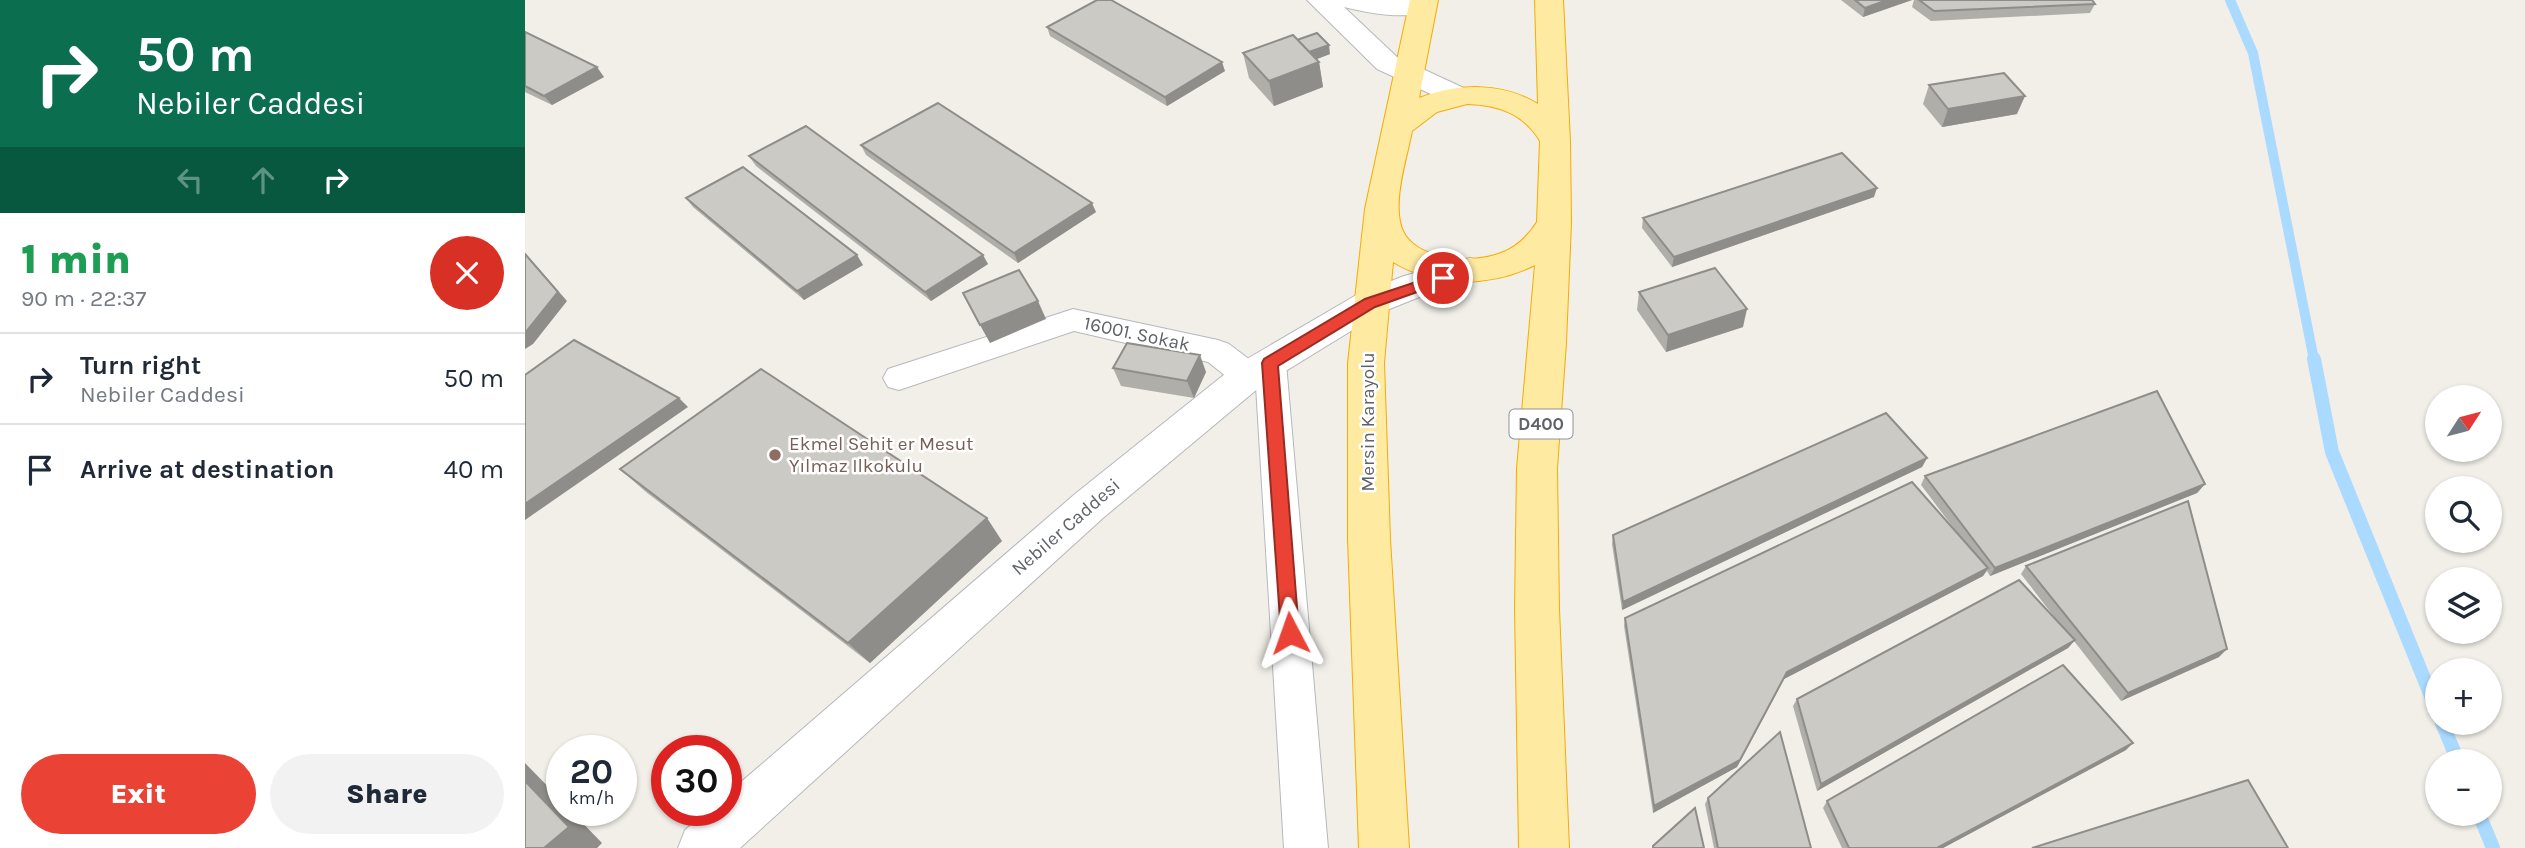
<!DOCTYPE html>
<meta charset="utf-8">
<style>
body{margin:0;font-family:Karla,sans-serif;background:#f2f2f3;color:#1f2937;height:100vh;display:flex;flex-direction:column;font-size:26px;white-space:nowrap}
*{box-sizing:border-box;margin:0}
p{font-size:23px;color:#747a83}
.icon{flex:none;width:38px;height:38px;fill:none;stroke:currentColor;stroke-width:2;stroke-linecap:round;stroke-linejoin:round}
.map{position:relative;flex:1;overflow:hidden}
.drawer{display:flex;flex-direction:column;background:#fff;width:525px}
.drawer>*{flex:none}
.hud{background:#0b6e4f;color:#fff;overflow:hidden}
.needle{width:46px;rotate:54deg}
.tools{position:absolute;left:1900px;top:385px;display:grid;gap:14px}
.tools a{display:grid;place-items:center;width:77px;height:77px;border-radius:50%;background:#fff;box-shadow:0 2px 5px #0004;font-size:35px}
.speed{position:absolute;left:21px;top:735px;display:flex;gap:14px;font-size:35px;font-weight:700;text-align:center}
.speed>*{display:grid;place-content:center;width:91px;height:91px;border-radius:50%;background:#fff;box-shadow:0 2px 5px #0004;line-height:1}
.speed small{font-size:18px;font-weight:400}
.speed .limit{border:10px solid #d22;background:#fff;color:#111}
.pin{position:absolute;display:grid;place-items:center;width:60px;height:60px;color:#fff;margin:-30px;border:4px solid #fff;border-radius:50%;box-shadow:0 2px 7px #0007}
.me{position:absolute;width:77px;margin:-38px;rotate:356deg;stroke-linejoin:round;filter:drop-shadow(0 0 5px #0008)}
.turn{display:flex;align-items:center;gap:24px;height:147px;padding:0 21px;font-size:32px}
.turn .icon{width:91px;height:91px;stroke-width:2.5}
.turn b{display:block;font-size:49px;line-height:60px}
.lanes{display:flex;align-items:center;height:66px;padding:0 21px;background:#0003;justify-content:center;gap:35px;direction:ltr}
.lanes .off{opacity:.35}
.round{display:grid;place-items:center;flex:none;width:74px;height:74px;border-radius:37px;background:#f2f2f3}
.headline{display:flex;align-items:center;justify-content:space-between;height:119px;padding:0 21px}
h1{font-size:42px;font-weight:800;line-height:52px;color:#1e9e55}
.action{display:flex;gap:14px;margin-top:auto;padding:14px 21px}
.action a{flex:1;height:80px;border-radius:42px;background:#ea4335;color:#fff;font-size:28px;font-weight:800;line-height:80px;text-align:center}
.action a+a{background:#f2f2f3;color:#1f2937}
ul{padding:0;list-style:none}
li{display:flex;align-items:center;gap:21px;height:91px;padding:0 21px;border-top:2px solid #e0e1e3}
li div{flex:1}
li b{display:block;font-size:26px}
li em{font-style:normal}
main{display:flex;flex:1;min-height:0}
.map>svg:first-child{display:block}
</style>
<main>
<section class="drawer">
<div class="hud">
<div class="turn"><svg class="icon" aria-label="right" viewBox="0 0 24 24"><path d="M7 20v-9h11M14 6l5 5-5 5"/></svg><div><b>50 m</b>Nebiler Caddesi</div></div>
<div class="lanes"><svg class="icon off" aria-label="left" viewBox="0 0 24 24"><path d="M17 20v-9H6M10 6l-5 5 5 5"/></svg><svg class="icon off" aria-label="ahead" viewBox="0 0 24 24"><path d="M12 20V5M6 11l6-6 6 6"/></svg><svg class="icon" aria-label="right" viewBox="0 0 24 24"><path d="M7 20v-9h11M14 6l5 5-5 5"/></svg></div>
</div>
<div class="headline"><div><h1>1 min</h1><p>90 m · 22:37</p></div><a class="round" style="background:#d93025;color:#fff"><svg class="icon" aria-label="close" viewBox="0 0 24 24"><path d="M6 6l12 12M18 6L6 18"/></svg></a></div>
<ul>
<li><svg class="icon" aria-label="right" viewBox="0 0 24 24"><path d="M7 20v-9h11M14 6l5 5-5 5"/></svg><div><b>Turn right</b><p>Nebiler Caddesi</p></div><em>50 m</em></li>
<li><svg class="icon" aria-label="arrive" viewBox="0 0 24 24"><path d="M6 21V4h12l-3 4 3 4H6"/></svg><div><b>Arrive at destination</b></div><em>40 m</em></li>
</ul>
<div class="action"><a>Exit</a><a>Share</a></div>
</section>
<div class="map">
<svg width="2000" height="848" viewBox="0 0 2000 848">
<rect width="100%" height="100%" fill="#f1efe8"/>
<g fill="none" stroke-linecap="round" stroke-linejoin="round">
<path stroke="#aadaff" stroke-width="10" d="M 1705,0 L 1728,53 L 1789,360"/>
<g stroke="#aadaff" stroke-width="14">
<path d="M 1789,359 L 1807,452 L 1913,713"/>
<path d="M 1917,723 L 1933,761"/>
<path d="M 1954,814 L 1968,848"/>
</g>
<g stroke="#b5b8bc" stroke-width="2">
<path id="minor" d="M 548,309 L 693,340 L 704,344 L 729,363 L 734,355 L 745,351 L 756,355 L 761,363 L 803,848 L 759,848 L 731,386 L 723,388 L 712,385 L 683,362 L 549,331 L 374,390 L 363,387 L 358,378 L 363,369 Z"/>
</g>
<g stroke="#b5b8bc" stroke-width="2">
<g id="tertiary">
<path d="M 782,0 L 906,0 L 910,6 L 906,12 C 877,19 848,14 819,7 L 872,57 L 943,90 L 948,96 L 943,102 L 933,105 L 923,102 L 852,69 Z"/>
<path d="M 945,258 L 957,261 L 962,270 L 957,279 L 902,294 L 857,312 L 736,386 L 578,518 L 215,848 L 153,848 L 160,830 L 184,810 L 201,810 L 201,795 L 550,494 L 710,366 L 833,294 L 879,276 Z"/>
</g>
</g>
<g stroke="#f9ab00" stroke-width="2">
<path id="trunk" d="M 885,0 L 913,0 L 894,98 C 933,83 977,82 1013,104 L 1010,0 L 1038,0 L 1045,141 L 1046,223 L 1041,343 L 1032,468 L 1034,609 L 1044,848 L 994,848 L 990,609 L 992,468 L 1010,265 C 966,287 911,288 868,262 L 859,363 L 865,539 L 884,848 L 834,848 L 823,539 L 823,363 L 840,209 ZM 942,104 C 973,105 998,113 1015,141 L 1012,222 C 1003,236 992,247 976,253 C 949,264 892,261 878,231 C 866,205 882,158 887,131 L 912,112 Z"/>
</g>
<use href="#minor" fill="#fff" fill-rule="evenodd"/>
<use href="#tertiary" fill="#fff" fill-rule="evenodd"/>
<use href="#trunk" fill="#feeaa1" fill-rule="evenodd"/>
</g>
<g fill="#afaea9">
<path d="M 1316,0 L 1387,0 L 1338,17 Z"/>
<path d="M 1389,0 L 1567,0 L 1570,4 L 1565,13 L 1406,21 L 1387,7 Z"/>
<path d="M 522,27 L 700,71 L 642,106 L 525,36 Z"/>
<path d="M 0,32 L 79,77 L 27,105 L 0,92 Z"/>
<path d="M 772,40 L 805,54 L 791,59 L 794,62 L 798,87 L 749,106 L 724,78 L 718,53 Z"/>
<path d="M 1404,85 L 1492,114 L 1417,127 L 1398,104 Z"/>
<path d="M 336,145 L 571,212 L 493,263 L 341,155 Z"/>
<path d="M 224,156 L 463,264 L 406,301 L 231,166 Z"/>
<path d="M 1349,197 L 1147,267 L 1117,228 L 1118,218 Z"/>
<path d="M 161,198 L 338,265 L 279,300 L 168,207 Z"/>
<path d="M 1114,292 L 1218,327 L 1141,352 L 1112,310 Z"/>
<path d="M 588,368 L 681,372 L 669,398 L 596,386 Z"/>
<path d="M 1402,458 L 1397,467 L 1097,610 L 1087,544 L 1088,535 Z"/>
<path d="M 95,469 L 477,541 L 345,663 L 121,492 Z"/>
<path d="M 1400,476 L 1680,484 L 1672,493 L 1465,576 L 1462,571 L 1458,576 L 1259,679 L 1212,767 L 1128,813 L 1099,626 L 1100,618 L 1433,534 L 1396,485 Z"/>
<path d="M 1501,566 L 1694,657 L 1596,701 L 1549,641 L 1543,648 L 1292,791 L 1268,706 L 1272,699 L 1537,627 L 1496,574 Z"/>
<path d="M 1601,750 L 1418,848 L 1317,848 L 1298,808 L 1302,801 Z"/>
<path d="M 1183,798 L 1286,848 L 1189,848 L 1180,804 Z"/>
</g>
<g fill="#8f8d8a">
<path d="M 1362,0 L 1387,0 L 1338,17 L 1340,8 Z"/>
<path d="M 804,45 L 805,54 L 777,65 L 775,55 Z"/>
<path d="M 697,62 L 700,71 L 642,106 L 640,97 Z"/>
<path d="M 794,62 L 798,87 L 749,106 L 744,81 Z"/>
<path d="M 72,67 L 79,77 L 27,105 L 19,96 Z"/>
<path d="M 1500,96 L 1492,114 L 1417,127 L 1423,109 Z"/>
<path d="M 1352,188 L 1349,197 L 1147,267 L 1149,257 Z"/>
<path d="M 567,203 L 571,212 L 493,263 L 489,253 Z"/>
<path d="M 0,253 L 42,301 L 8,344 L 0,349 Z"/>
<path d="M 332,255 L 338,265 L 279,300 L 272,291 Z"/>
<path d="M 458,255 L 463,264 L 406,301 L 400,292 Z"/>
<path d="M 513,301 L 521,319 L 465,343 L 455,325 Z"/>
<path d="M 1222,309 L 1218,327 L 1141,352 L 1143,335 Z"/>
<path d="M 675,355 L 681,372 L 669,398 L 662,381 Z"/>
<path d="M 154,398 L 163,407 L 0,520 L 0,504 Z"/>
<path d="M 1402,458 L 1397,467 L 1097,610 L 1098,602 Z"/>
<path d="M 1680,484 L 1672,493 L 1465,576 L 1470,568 Z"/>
<path d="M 462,518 L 477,541 L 345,663 L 323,643 Z"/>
<path d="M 1463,568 L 1458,576 L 1259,679 L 1212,767 L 1128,813 L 1129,806 L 1262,672 Z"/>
<path d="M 1550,640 L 1543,648 L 1292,791 L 1296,784 Z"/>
<path d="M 1702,649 L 1694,657 L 1596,701 L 1603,693 Z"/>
<path d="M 1608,743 L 1601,750 L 1418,848 L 1412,848 Z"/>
<path d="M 0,763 L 37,801 L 37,810 L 45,810 L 77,843 L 72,848 L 19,848 L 0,781 Z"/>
</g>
<g fill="#cccac5" stroke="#8f8d8a" stroke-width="2">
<path d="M 572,0 L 586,0 L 697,62 L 640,97 L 522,27 Z"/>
<path d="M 1330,0 L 1362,0 L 1340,8 Z"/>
<path d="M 1394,0 L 1567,0 L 1570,4 L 1409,11 Z"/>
<path d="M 0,32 L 72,67 L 19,96 L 0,86 Z"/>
<path d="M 792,33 L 804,45 L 784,52 L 772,40 Z"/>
<path d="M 768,35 L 794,62 L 744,81 L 718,53 Z"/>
<path d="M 1479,73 L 1500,96 L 1423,109 L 1404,85 Z"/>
<path d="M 413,103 L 567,203 L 489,253 L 336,145 Z"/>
<path d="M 281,126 L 458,255 L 400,292 L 224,156 Z"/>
<path d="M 1317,153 L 1352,188 L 1149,257 L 1118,218 Z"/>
<path d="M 218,167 L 332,255 L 272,291 L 161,198 Z"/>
<path d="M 0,254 L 33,292 L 0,333 Z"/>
<path d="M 1190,268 L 1222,309 L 1143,335 L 1114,292 Z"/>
<path d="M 494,270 L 513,301 L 455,325 L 438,293 Z"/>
<path d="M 49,340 L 154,398 L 0,504 L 0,375 Z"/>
<path d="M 602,343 L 675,355 L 662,381 L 588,368 Z"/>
<path d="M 236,369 L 462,518 L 323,643 L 95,469 Z"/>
<path d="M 1632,391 L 1680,484 L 1470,568 L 1400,476 Z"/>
<path d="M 1361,413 L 1402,458 L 1098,602 L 1088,535 Z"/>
<path d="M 1387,482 L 1463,568 L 1262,672 L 1215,760 L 1129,806 L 1100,618 Z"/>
<path d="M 1663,501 L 1702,649 L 1603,693 L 1501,566 Z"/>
<path d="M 1494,580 L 1550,640 L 1296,784 L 1272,699 Z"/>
<path d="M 1538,665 L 1608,743 L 1412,848 L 1324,848 L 1302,801 Z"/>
<path d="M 1255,732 L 1286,848 L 1193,848 L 1183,798 Z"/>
<path d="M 1723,780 L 1763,848 L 1507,848 Z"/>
<path d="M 0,781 L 44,827 L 19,848 L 0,848 Z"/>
<path d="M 1170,808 L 1179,848 L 1128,848 L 1128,846 Z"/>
</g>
<path fill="#ea4335" stroke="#982c22" stroke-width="2" d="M 918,273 L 923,274 L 923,281 L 850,307 L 753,366 L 774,633 L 771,638 L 765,641 L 758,638 L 756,633 L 737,363 L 739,359 L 840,299 Z"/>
<circle fill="#8d6e63" stroke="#fff" stroke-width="2.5" cx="250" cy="455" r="7"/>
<g text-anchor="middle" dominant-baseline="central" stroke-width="5" stroke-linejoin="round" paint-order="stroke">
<rect fill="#fff" stroke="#8f9295" stroke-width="2" x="984.5" y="409.5" width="63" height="29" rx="5"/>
<g font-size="18" font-weight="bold" fill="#5f6368">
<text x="1016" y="424">D400</text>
</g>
<g font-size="19" fill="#5f6368" stroke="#fff">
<text transform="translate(612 334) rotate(12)">16001. Sokak</text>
<text transform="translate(843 422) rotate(-90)">Mersin Karayolu</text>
<text transform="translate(541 527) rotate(-41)">Nebiler Caddesi</text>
</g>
<g font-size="19" fill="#785e54" stroke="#fff" text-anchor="start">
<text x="264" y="444">Ekmel Sehit er Mesut<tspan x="264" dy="22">Yılmaz Ilkokulu</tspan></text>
</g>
</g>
</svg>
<div class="tools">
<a><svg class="needle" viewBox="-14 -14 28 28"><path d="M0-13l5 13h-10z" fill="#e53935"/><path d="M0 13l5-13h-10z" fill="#747a83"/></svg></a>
<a><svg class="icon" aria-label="search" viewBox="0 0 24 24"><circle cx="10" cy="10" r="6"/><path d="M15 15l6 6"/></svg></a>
<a><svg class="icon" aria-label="layers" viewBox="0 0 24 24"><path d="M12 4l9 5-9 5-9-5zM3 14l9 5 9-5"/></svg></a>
<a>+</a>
<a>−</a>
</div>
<div class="speed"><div>20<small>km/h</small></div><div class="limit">30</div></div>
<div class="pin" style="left:918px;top:278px;background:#d93025"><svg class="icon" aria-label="arrive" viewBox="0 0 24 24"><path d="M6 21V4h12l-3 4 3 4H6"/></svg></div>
<svg class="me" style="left:765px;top:633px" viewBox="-20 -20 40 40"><path d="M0-17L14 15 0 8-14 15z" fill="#ea4335" stroke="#fff" stroke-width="4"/></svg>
</div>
</main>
